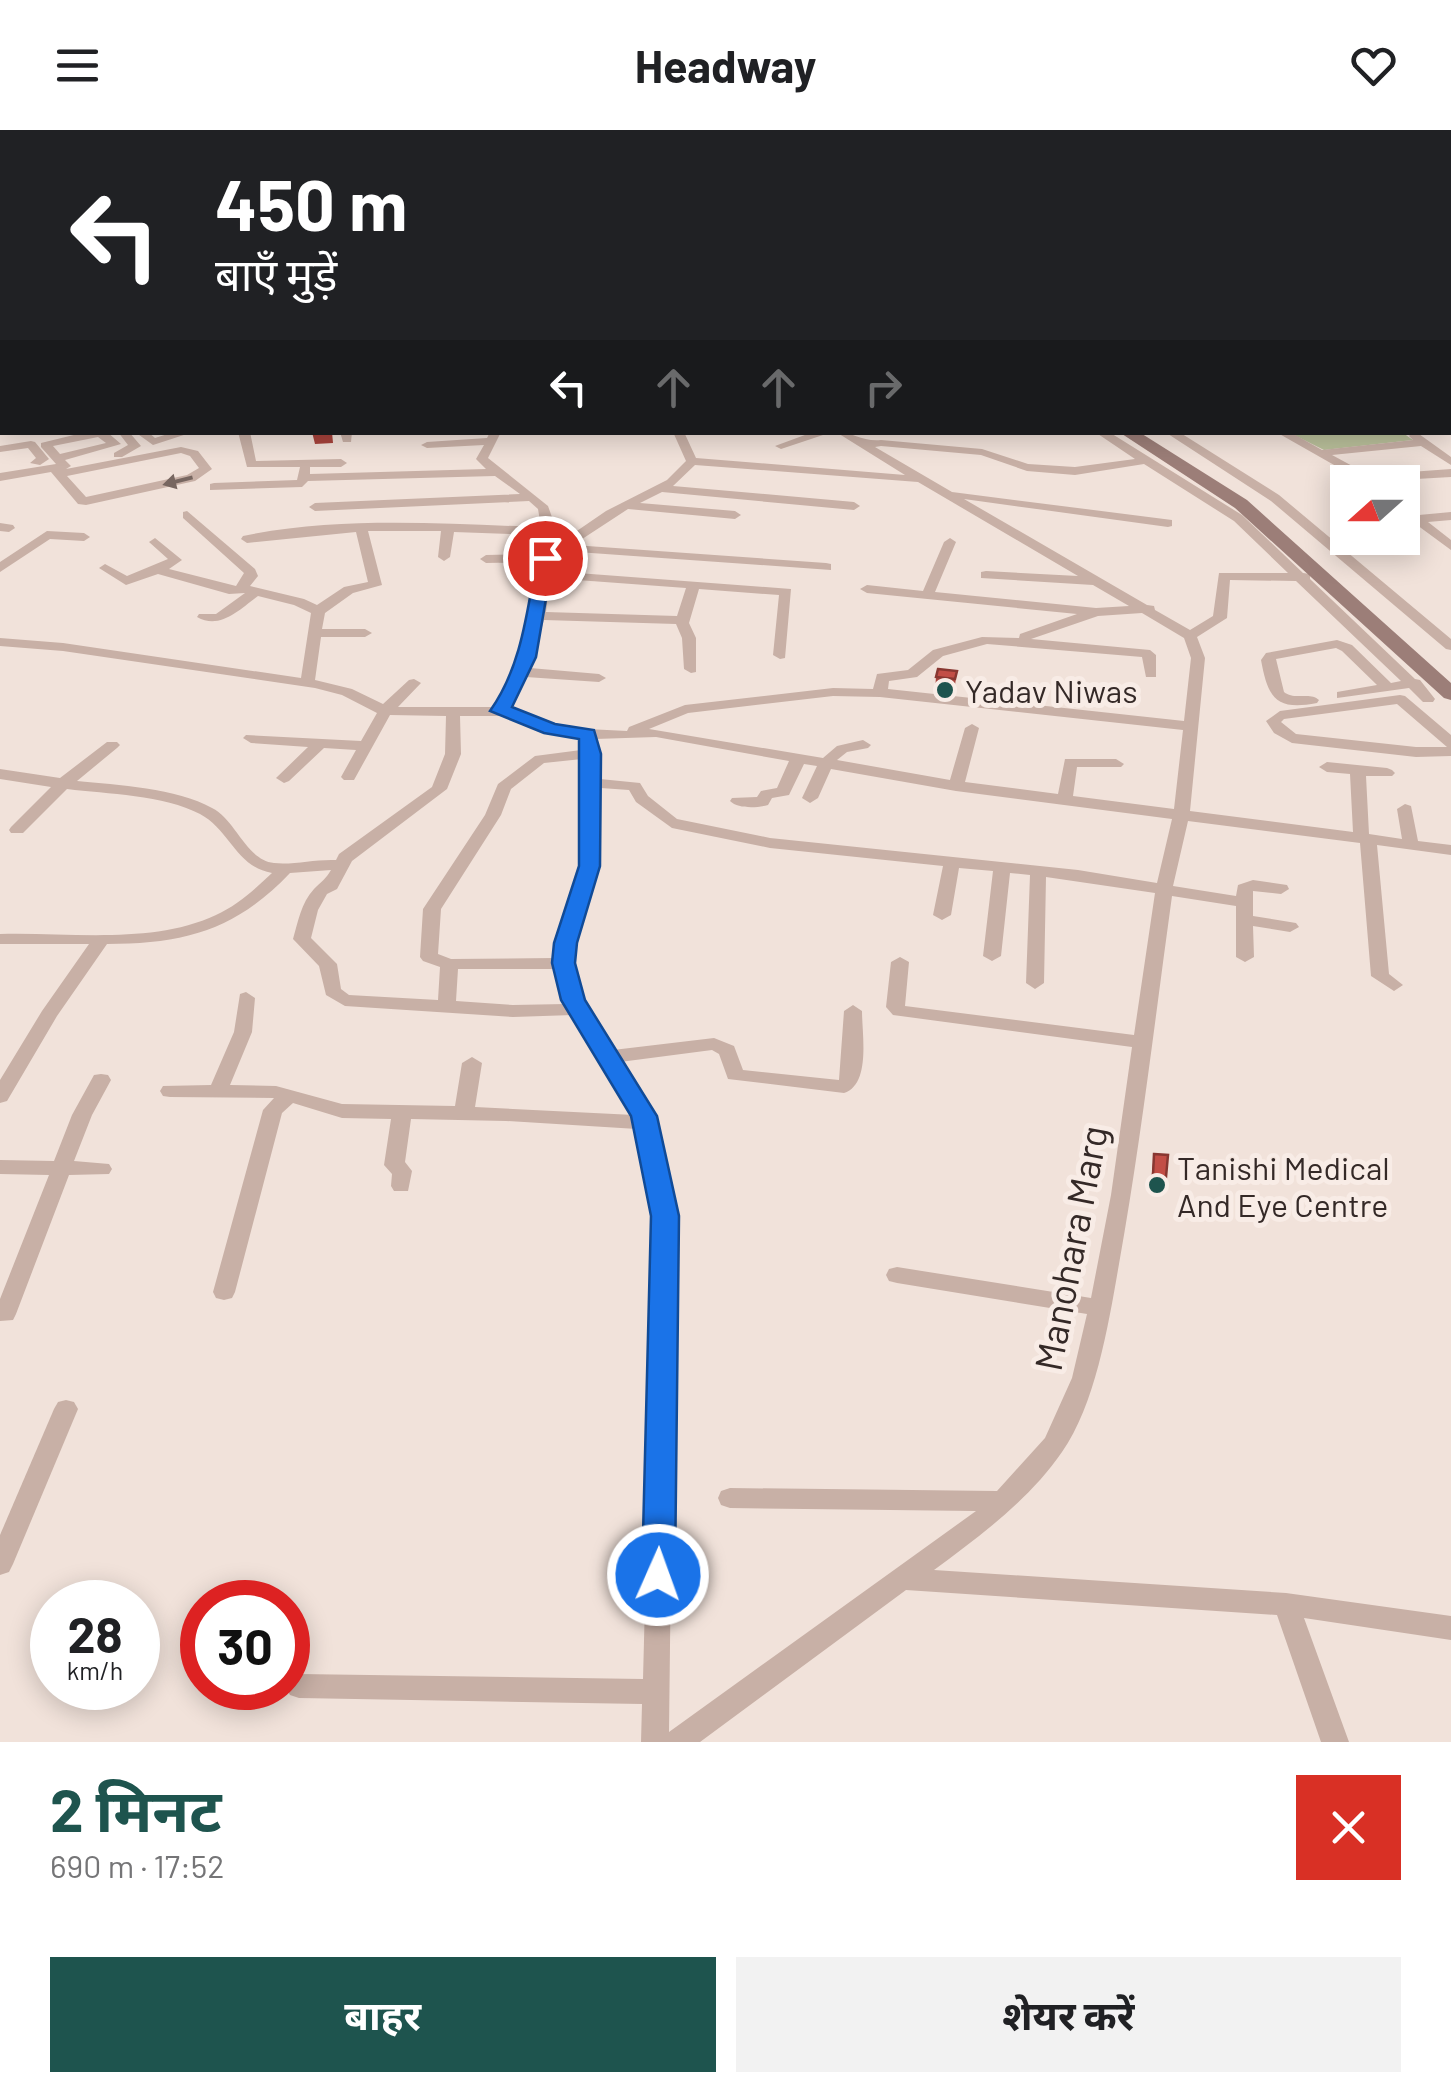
<!DOCTYPE html>
<html lang="hi">
<meta charset="utf-8">
<style>
body{margin:0;font-family:Barlow,"Noto Sans Devanagari",sans-serif;background:#f2f2f2;color:#202124;height:100vh;display:flex;flex-direction:column;font-size:38px;white-space:nowrap}
*{box-sizing:border-box;margin:0}
p{font-size:32px;color:#757577}
.icon{flex:none;width:55px;height:55px;fill:none;stroke:currentColor;stroke-width:2;stroke-linecap:round;stroke-linejoin:round}
.map{position:relative;height:1612px;overflow:hidden}
.panel{display:flex;flex-direction:column;background:#fff;flex:1}
.panel>*{flex:none}
.hud{position:absolute;left:0px;top:0px;width:1452px;height:305px;box-shadow:0 5px 25px #0003;background:#202124;color:#fff;overflow:hidden}
.needle{width:65px;rotate:249deg}
.fabs{position:absolute;left:1330px;top:335px;display:grid;gap:20px}
.fabs a{display:grid;place-items:center;width:90px;height:90px;border-radius:0px;background:#fff;box-shadow:0 5px 25px #0003;font-size:50px}
.speed{position:absolute;left:30px;top:1450px;display:flex;gap:20px;font-size:50px;font-weight:700;text-align:center}
.speed>*{display:grid;place-content:center;width:130px;height:130px;border-radius:50%;background:#fff;box-shadow:0 5px 25px #0003;line-height:1}
.speed small{font-size:25px;font-weight:400}
.speed .limit{border:15px solid #d22;background:#fff;color:#111}
.pin{position:absolute;display:grid;place-items:center;width:85px;height:85px;color:#fff;margin:-42px;border:5px solid #fff;border-radius:50%;box-shadow:0 2px 10px #0007}
.me{position:absolute;width:110px;margin:-55px;rotate:2deg;stroke-linejoin:round;filter:drop-shadow(0 0 8px #0008)}
.turn{display:flex;align-items:center;gap:35px;height:210px;padding:0 50px;font-size:45px}
.turn .icon{width:130px;height:130px;stroke-width:2.5}
.turn b{display:block;font-size:70px;line-height:85px}
.lanes{display:flex;align-items:center;height:95px;padding:0 50px;background:#0003;justify-content:center;gap:50px;direction:ltr}
.lanes .off{opacity:.35}
.round{display:grid;place-items:center;flex:none;width:105px;height:105px;border-radius:0px;background:#f2f2f2}
.head{display:flex;align-items:center;justify-content:space-between;height:170px;padding:0 50px}
h1{font-size:60px;font-weight:700;line-height:75px;color:#1e544e}
.button{display:flex;gap:20px;margin-top:auto;padding:20px 50px}
.button a{flex:1;height:115px;border-radius:0px;background:#1e544e;color:#fff;font-size:40px;font-weight:700;line-height:115px;text-align:center}
.button a+a{background:#f2f2f2;color:#202124}
header{display:flex;justify-content:space-between;align-items:center;height:130px;padding:0 50px;background:#fff;font-size:45px;font-weight:700}
.map>svg:first-child{display:block}
</style>
<header><svg class="icon" aria-label="menu" viewBox="0 0 24 24"><path d="M4 6h16M4 12h16M4 18h16"/></svg>Headway<svg class="icon" aria-label="heart" viewBox="0 0 24 24"><path d="M12 20l-8-8c-3-5 5-10 8-4 3-6 11-1 8 4z"/></svg></header>
<div class="map">
<svg width="1451" height="1612" viewBox="0 0 1451 1612">
<rect width="100%" height="100%" fill="#f1e2da"/>
<path fill="#b9bf9a" d="M 1290,303 L 1403,303 L 1413,310 L 1324,320 Z"/>
<g fill="none" stroke-linecap="round" stroke-linejoin="round">
<path stroke="#79ada6" stroke-width="2.5" d="M 416,2 L 428,0"/>
<g fill="#c8b0a6" fill-rule="evenodd">
<path d="M 311,0 L 319,0 L 320,2 L 313,2 Z"/>
<path d="M 343,0 L 364,0 L 360,2 Z"/>
<path d="M 647,0 L 657,0 L 659,2 L 650,2 Z"/>
<path d="M 719,0 L 728,0 L 730,2 L 722,2 Z"/>
<path d="M 934,0 L 944,0 L 946,2 L 937,2 Z"/>
<path d="M 1430,0 L 1451,0 L 1451,3 L 1430,2 Z"/>
<rect x="0" y="19" width="2" height="5"/>
<rect x="1450" y="24" width="1" height="4"/>
<rect x="1450" y="81" width="1" height="6"/>
<rect x="1450" y="138" width="1" height="6"/>
<rect x="1450" y="159" width="1" height="6"/>
<rect x="1450" y="195" width="1" height="6"/>
<rect x="0" y="250" width="2" height="6"/>
<rect x="1450" y="276" width="1" height="7"/>
<rect x="0" y="277" width="2" height="6"/>
<path d="M 86,302 L 107,302 L 121,314 L 65,330 L 71,336 L 66,339 L 181,317 L 198,321 L 212,339 L 195,351 L 86,375 L 78,374 L 51,342 L 0,351 L 0,343 L 56,334 L 41,317 L 41,313 ZM 98,307 L 106,313 L 60,324 L 53,316 ZM 181,323 L 190,326 L 199,338 L 187,345 L 86,367 L 67,346 Z"/>
<path d="M 118,302 L 129,302 L 141,316 L 122,327 L 114,327 L 114,323 L 128,315 Z"/>
<path d="M 135,302 L 148,302 L 155,308 L 174,302 L 193,302 L 153,315 Z"/>
<path d="M 238,302 L 250,302 L 256,331 L 341,329 L 347,333 L 341,337 L 310,337 L 310,344 L 486,339 L 476,329 L 484,315 L 427,318 L 421,315 L 427,312 L 487,308 L 490,302 L 501,302 L 488,328 L 548,376 L 553,390 L 552,418 L 606,381 L 667,350 L 686,331 L 673,302 L 684,302 L 696,328 L 905,345 L 836,302 C 853,302 863,312 881,310 L 982,319 L 1028,334 L 1075,337 L 1135,329 L 1095,302 L 1109,302 L 1242,385 L 1303,443 L 1310,444 L 1310,449 L 1415,549 L 1420,550 L 1435,569 L 1433,572 L 1423,572 L 1409,558 L 1337,568 L 1337,562 L 1377,555 L 1342,521 L 1336,518 L 1276,529 L 1284,562 C 1295,571 1310,561 1319,570 L 1317,573 C 1276,581 1268,568 1261,530 L 1266,523 L 1337,510 L 1352,515 L 1391,553 L 1401,551 L 1296,451 L 1230,450 L 1227,488 L 1197,507 L 1205,528 L 1190,681 L 1353,702 L 1350,644 L 1327,642 L 1319,637 L 1327,632 L 1387,638 L 1392,640 L 1395,643 L 1392,646 L 1366,646 L 1369,704 L 1402,709 L 1397,679 L 1405,674 L 1411,676 L 1418,711 L 1451,715 L 1451,725 L 1377,715 L 1389,844 L 1403,855 L 1394,861 L 1371,846 L 1360,713 L 1188,691 L 1173,756 L 1236,766 L 1238,755 L 1253,750 L 1287,755 L 1289,759 L 1281,764 L 1253,761 L 1253,786 L 1296,793 L 1299,797 L 1290,802 L 1253,796 L 1254,827 L 1245,832 L 1236,827 L 1236,776 L 1172,766 C 1155,889 1141,1011 1119,1134 C 1109,1191 1096,1274 1062,1322 C 1029,1370 980,1406 934,1440 L 1286,1463 L 1451,1486 L 1451,1510 L 1304,1488 L 1349,1612 L 1321,1612 L 1277,1485 L 906,1460 L 700,1612 L 641,1612 L 642,1574 L 299,1568 L 290,1565 L 286,1558 L 290,1547 L 299,1544 L 643,1549 L 655,1086 L 637,999 L 506,991 L 411,989 L 405,1032 L 412,1041 L 408,1061 L 394,1061 L 391,1056 L 392,1044 L 384,1035 L 391,989 L 342,988 L 293,973 L 282,983 L 235,1162 L 232,1168 L 224,1170 L 216,1168 L 213,1162 L 263,980 L 274,968 L 170,967 L 163,966 L 160,961 L 163,956 L 211,955 L 234,902 L 240,864 L 246,862 L 255,868 L 252,902 L 230,955 L 276,956 L 342,974 L 455,976 L 462,933 L 472,927 L 482,933 L 475,977 L 634,985 L 573,885 L 513,887 L 345,876 L 326,865 L 319,836 L 293,809 C 298,792 301,773 314,759 C 321,752 326,749 331,740 L 290,743 C 236,800 185,814 107,814 L 57,886 L 7,971 L 0,973 L 0,950 L 42,881 L 89,814 L 0,814 L 0,804 C 69,802 152,815 216,785 C 238,775 255,759 272,743 C 236,737 230,700 200,684 C 164,665 107,664 67,659 L 23,703 L 11,703 L 9,700 L 11,697 L 51,657 L 0,649 L 0,639 L 60,648 L 107,612 L 117,612 L 120,615 L 117,618 L 77,651 C 117,655 177,658 212,678 C 236,690 246,730 274,733 C 294,735 315,729 336,730 L 339,724 L 432,657 L 445,624 L 446,586 L 390,585 L 354,650 L 344,650 L 341,647 L 356,620 L 324,618 L 289,651 L 284,653 L 276,648 L 308,617 L 251,613 L 243,608 L 246,605 L 361,611 L 377,583 L 342,565 L 315,558 L 63,521 L 0,516 L 0,508 L 63,513 L 301,548 L 311,483 L 294,475 L 258,466 C 239,480 220,500 197,487 L 199,484 L 216,484 L 245,463 L 229,464 L 158,444 L 126,455 L 99,438 L 105,434 L 127,446 L 168,429 L 149,412 L 155,408 L 182,430 L 169,439 L 236,456 L 244,443 L 183,388 L 183,382 L 187,381 L 255,439 L 258,446 L 250,456 L 304,469 L 317,475 L 344,457 L 368,452 L 356,402 L 247,413 L 241,409 L 243,406 C 340,386 442,394 541,397 L 538,379 L 529,371 L 315,381 L 309,377 L 315,373 L 520,364 L 495,346 L 308,351 L 302,357 L 210,360 L 210,354 L 214,353 L 297,350 L 300,337 L 247,337 ZM 881,316 L 981,325 L 1027,341 L 1075,345 L 1144,334 L 1234,391 L 1288,443 L 1219,443 L 1213,486 L 1190,500 L 1155,480 L 1154,476 L 1147,475 L 964,369 L 1168,397 L 1172,396 L 1172,390 L 952,362 L 875,317 ZM 695,335 L 918,352 L 1078,446 L 986,441 L 981,442 L 981,448 L 1093,455 L 1129,476 L 1096,478 L 935,462 L 956,412 L 950,408 L 944,412 L 923,461 L 867,455 L 860,459 L 867,463 L 1077,484 L 1020,504 L 1019,508 L 982,507 L 933,520 L 908,540 L 877,544 L 873,559 L 833,558 L 685,575 L 629,597 L 627,601 L 567,598 L 544,592 L 509,578 L 526,547 L 599,552 L 606,548 L 599,544 L 530,538 L 544,490 L 676,494 L 682,508 L 684,539 L 691,543 L 696,542 L 696,508 L 689,493 L 699,459 L 779,465 L 773,525 L 780,529 L 785,528 L 791,459 L 551,441 L 551,429 L 563,421 L 831,440 L 831,434 L 826,433 L 573,415 L 628,379 L 735,389 L 741,385 L 735,381 L 640,373 L 662,362 L 854,380 L 860,376 L 854,372 L 673,356 ZM 368,401 L 441,401 L 438,427 L 444,431 L 450,427 L 454,402 L 540,405 L 539,424 L 486,425 L 480,429 L 486,433 L 538,432 C 535,484 523,533 494,577 L 398,577 L 421,553 L 414,549 L 409,550 L 383,574 L 352,559 L 315,550 L 321,507 L 365,507 L 372,503 L 365,499 L 322,499 L 325,483 L 353,463 L 382,455 ZM 550,448 L 686,458 L 677,486 L 546,482 ZM 1142,483 L 1184,508 L 1191,528 L 1184,591 L 888,559 L 889,551 L 917,547 L 943,526 L 987,514 L 1142,527 L 1146,547 L 1156,547 L 1156,525 L 1150,520 L 1031,509 L 1098,486 ZM 833,566 L 880,567 L 1183,600 L 1174,679 L 1073,666 L 1077,637 L 1121,637 L 1124,634 L 1116,629 L 1065,629 L 1058,664 L 965,652 L 979,598 L 972,594 L 965,598 L 950,650 L 837,630 L 847,622 L 868,618 L 871,615 L 863,610 L 837,616 L 823,628 L 649,599 L 688,583 ZM 460,586 L 507,586 L 534,599 L 580,608 L 581,620 L 535,626 L 498,654 L 485,685 L 423,779 L 420,827 L 423,831 L 440,837 L 438,870 L 349,865 L 341,859 L 337,834 L 311,808 L 318,780 L 327,764 L 337,759 L 352,731 L 447,659 L 461,624 ZM 656,607 L 789,631 L 777,658 L 761,661 L 757,667 L 732,668 L 730,671 C 738,679 757,678 768,675 L 772,668 L 789,665 L 804,634 L 817,636 L 802,668 L 810,673 L 818,668 L 831,639 L 956,661 L 1172,689 L 1157,753 L 1078,740 L 770,708 L 677,689 L 648,666 L 640,653 L 600,649 L 595,609 ZM 582,629 C 586,663 586,701 581,734 C 576,766 557,795 555,828 L 451,829 L 438,824 L 441,779 L 501,685 L 511,659 L 544,633 ZM 601,658 L 629,660 L 636,672 L 672,698 L 770,718 L 943,736 L 933,785 L 942,790 L 951,785 L 959,738 L 993,741 L 983,826 L 992,831 L 1001,826 L 1010,743 L 1030,745 L 1026,853 L 1035,859 L 1044,853 L 1046,747 L 1155,763 L 1134,905 L 905,876 L 909,832 L 900,827 L 891,832 L 886,877 L 893,885 L 1132,917 L 1111,1065 L 1091,1168 L 897,1137 L 889,1139 L 886,1145 L 889,1151 L 897,1153 L 1087,1184 L 1072,1248 L 1045,1308 L 997,1361 L 730,1358 L 721,1361 L 718,1368 L 721,1375 L 730,1378 L 976,1381 L 669,1602 L 675,1086 L 654,986 L 620,932 L 712,920 L 719,924 L 728,949 L 844,963 C 871,954 862,905 862,881 L 853,875 L 844,881 L 839,950 L 743,940 L 734,916 L 714,908 L 613,920 L 582,870 L 573,833 L 574,813 L 597,736 ZM 458,839 L 556,839 L 566,874 L 513,875 L 456,871 Z"/>
<path d="M 340,302 L 352,302 L 351,312 L 343,312 Z"/>
<path d="M 813,302 L 832,302 L 781,319 L 775,316 Z"/>
<path d="M 1165,302 L 1179,302 L 1279,365 L 1451,509 L 1451,520 L 1446,519 L 1271,371 Z"/>
<path d="M 1276,302 L 1290,302 L 1322,320 L 1413,310 L 1409,306 L 1411,304 L 1419,304 L 1451,327 L 1451,335 L 1421,316 L 1332,325 L 1369,345 L 1451,339 L 1451,347 L 1364,352 Z"/>
<path d="M 31,311 L 35,312 L 49,329 L 40,335 L 30,333 L 36,328 L 28,318 L 0,322 L 0,316 Z"/>
<path d="M 1402,374 L 1419,385 L 1451,382 L 1451,390 L 1428,392 L 1451,410 L 1451,420 L 1402,384 Z"/>
<path d="M 0,393 L 13,395 L 15,398 L 9,402 L 0,401 Z"/>
<path d="M 47,401 L 84,403 L 90,407 L 84,411 L 50,409 L 0,442 L 0,432 Z"/>
<path d="M 1400,565 L 1405,566 L 1451,605 L 1451,626 L 1416,627 L 1292,613 L 1274,603 L 1266,591 L 1280,581 ZM 1397,574 L 1447,617 L 1416,617 L 1296,604 L 1281,592 L 1284,589 Z"/>
<path d="M 101,944 L 108,945 L 111,950 L 92,985 L 74,1031 L 109,1034 L 112,1039 L 109,1044 L 69,1045 L 16,1184 L 13,1190 L 0,1191 L 0,1169 L 49,1045 L 0,1044 L 0,1030 L 54,1031 L 72,985 L 94,945 Z"/>
<path d="M 66,1270 L 74,1272 L 78,1279 L 13,1434 L 9,1442 L 0,1445 L 0,1405 L 54,1279 L 58,1272 Z"/>
</g>
<g fill="#9c7e78" fill-rule="evenodd">
<path d="M 515,0 L 531,0 L 532,2 L 517,2 Z"/>
<path d="M 1316,0 L 1331,0 L 1332,2 L 1318,2 Z"/>
<rect x="1450" y="13" width="1" height="6"/>
<rect x="1450" y="49" width="1" height="8"/>
<rect x="1450" y="224" width="1" height="8"/>
<path d="M 1119,302 L 1139,302 L 1247,370 L 1451,553 L 1451,570 L 1444,568 L 1235,378 Z"/>
</g>
</g>
<g fill="#a7433c">
<path d="M 312,302 L 332,302 L 333,313 L 315,314 Z"/>
<path d="M 957,541 L 954,562 L 935,560 L 936,547 Z"/>
<path d="M 1154,1024 L 1166,1047 L 1163,1062 L 1150,1060 Z"/>
</g>
<g fill="#c24e46" stroke="#883731" stroke-width="2.5">
<path d="M 938,539 L 957,541 L 955,549 L 936,547 Z"/>
<path d="M 1154,1024 L 1168,1025 L 1166,1047 L 1153,1045 Z"/>
</g>
<defs><path id="oneway-solid" d="M-6-.8H1V-3.2L6.5 0L1 3.2V.8H-6Z" transform="scale(2.5)"/></defs>
<use fill="#776660" href="#oneway-solid" transform="translate(178 351) rotate(166)"/>
<path fill="#1a73e8" stroke="#114b97" stroke-width="2.5" d="M 545,422 L 553,428 L 536,527 L 512,577 L 555,594 L 594,600 L 601,624 L 600,736 L 577,813 L 575,833 L 585,870 L 657,986 L 679,1086 L 675,1445 L 670,1455 L 658,1459 L 647,1455 L 642,1445 L 651,1086 L 631,986 L 561,870 L 552,833 L 554,813 L 579,736 L 579,609 L 544,603 L 490,581 C 522,536 527,481 537,428 Z"/>
<g fill="#1e544e" stroke="#f8ece6" stroke-width="4">
<circle cx="945" cy="560" r="10"/>
<circle cx="1157" cy="1055" r="10"/>
</g>
<g text-anchor="middle" dominant-baseline="central" stroke-width="10" stroke-linejoin="round" paint-order="stroke">
<g font-size="32" fill="#342927" stroke="#f8ece6" text-anchor="start">
<text x="965" y="560">Yadav Niwas</text>
<text x="1177" y="1037">Tanishi Medical<tspan x="1177" dy="37">And Eye Centre</tspan></text>
</g>
<g font-size="38" fill="#342927" stroke="#f8ece6">
<text transform="translate(1070 1118) rotate(-79)">Manohara Marg</text>
</g>
</g>
</svg>
<div class="fabs">
<a><svg class="needle" viewBox="-14 -14 28 28"><path d="M0-13l5 13h-10z" fill="#e53935"/><path d="M0 13l5-13h-10z" fill="#757577"/></svg></a>
</div>
<div class="speed"><div>28<small>km/h</small></div><div class="limit">30</div></div>
<div class="pin" style="left:545px;top:428px;background:#d93025"><svg class="icon" aria-label="arrive" viewBox="0 0 24 24"><path d="M6 21V4h12l-3 4 3 4H6"/></svg></div>
<svg class="me" style="left:658px;top:1445px" viewBox="-20 -20 40 40"><circle r="17" fill="#1a73e8" stroke="#fff" stroke-width="3"/><path d="M0-11L8 9 0 5-8 9z" fill="#fff"/></svg>
<div class="hud">
<div class="turn"><svg class="icon" aria-label="left" viewBox="0 0 24 24"><path d="M17 20v-9H6M10 6l-5 5 5 5"/></svg><div><b>450 m</b>बाएँ मुड़ें</div></div>
<div class="lanes"><svg class="icon" aria-label="left" viewBox="0 0 24 24"><path d="M17 20v-9H6M10 6l-5 5 5 5"/></svg><svg class="icon off" aria-label="ahead" viewBox="0 0 24 24"><path d="M12 20V5M6 11l6-6 6 6"/></svg><svg class="icon off" aria-label="ahead" viewBox="0 0 24 24"><path d="M12 20V5M6 11l6-6 6 6"/></svg><svg class="icon off" aria-label="right" viewBox="0 0 24 24"><path d="M7 20v-9h11M14 6l5 5-5 5"/></svg></div>
</div>
</div>
<section class="panel">
<div class="head"><div><h1>2 मिनट</h1><p>690 m · 17:52</p></div><a class="round" style="background:#d93025;color:#fff"><svg class="icon" aria-label="close" viewBox="0 0 24 24"><path d="M6 6l12 12M18 6L6 18"/></svg></a></div>
<div class="button"><a>बाहर</a><a>शेयर करें</a></div>
</section>
